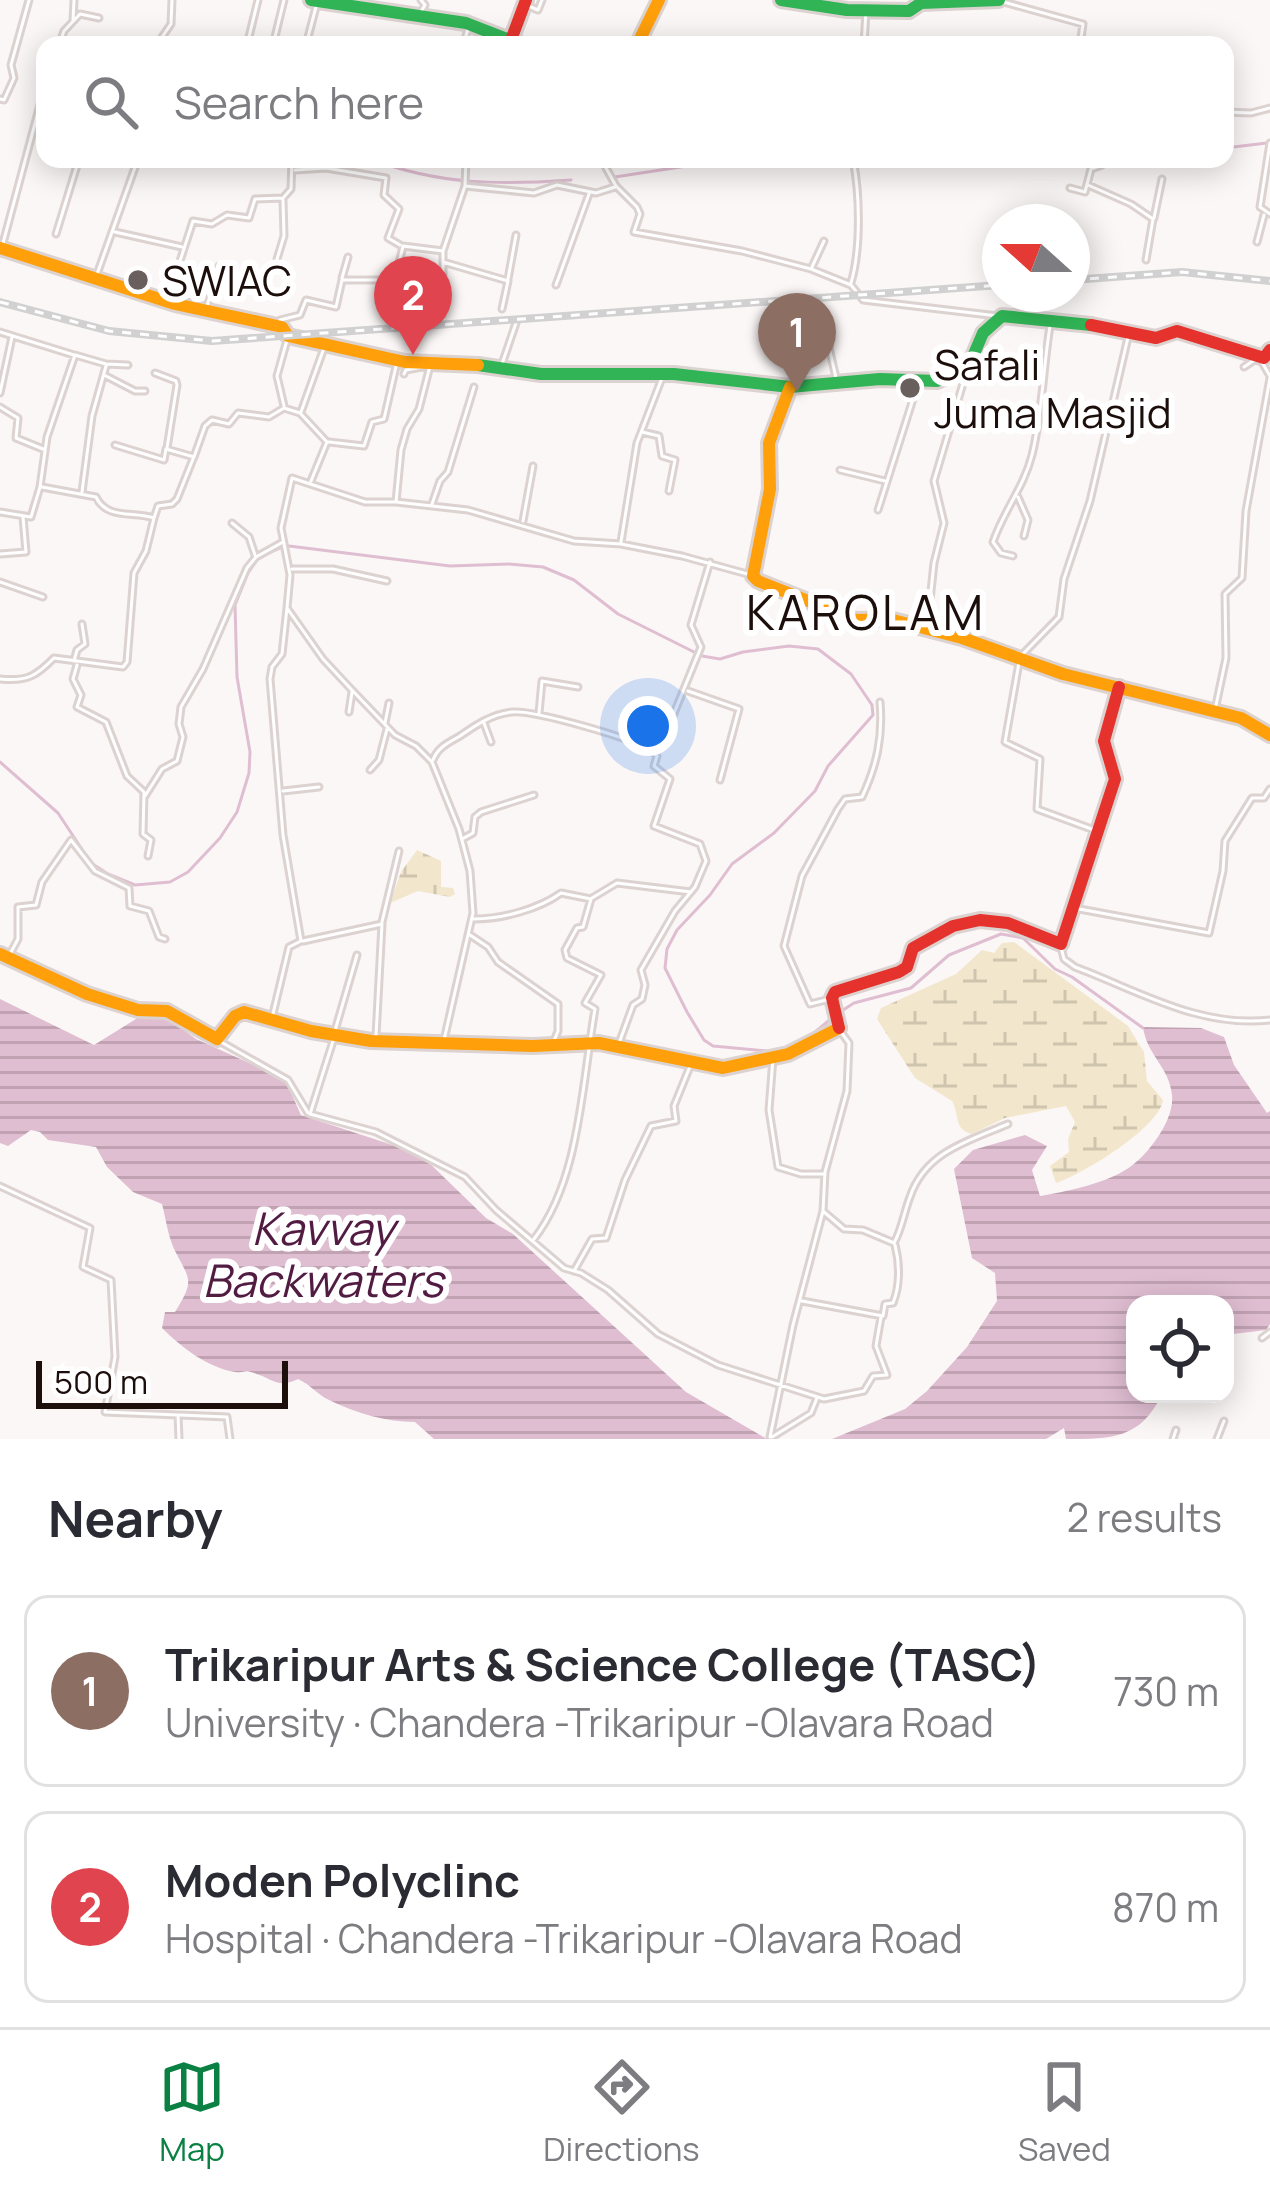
<!DOCTYPE html>
<meta charset="utf-8">
<style>
body{margin:0;font-family:Manrope,sans-serif;background:#f7f7f7;color:#2b2b33}
.controls{position:absolute;right:36px;bottom:36px;display:grid;overflow:hidden;border-radius:24px;box-shadow:0 6px 30px #0003}
.controls button{width:108px;height:108px;display:grid;place-items:center;padding:0;border:0;border-bottom:3px solid #e1e1e2;background:#fff;color:#2b2b33;font:60px sans-serif}
.compass{position:absolute;left:982px;top:204px;width:108px;height:108px;border-radius:50%;background:#fff;box-shadow:0 6px 30px #0003;rotate:291deg}
.scale{position:absolute;left:36px;bottom:30px;width:252px;box-sizing:border-box;padding-left:12px;border:6px solid #1b0e0b;border-top:0;font-size:33px;line-height:42px;white-space:nowrap;color:#1b0e0b;-webkit-text-stroke:9px #fff;paint-order:stroke}
.you{position:absolute;left:648px;top:726px;width:42px;height:42px;margin:-30px;border:9px solid #fff;border-radius:50%;background:#1a73e8;box-shadow:0 0 0 18px #1a73e833}
.badge{display:grid;place-items:center;width:78px;height:78px;border-radius:50%;background:#0b8043;color:#fff;font-size:39px;font-weight:700}
.pin{position:absolute;translate:-50% -99px;filter:drop-shadow(0 3px 6px #0008)}
.pin::after{content:'';position:absolute;top:63px;width:42px;height:36px;background:inherit;clip-path:polygon(0 0,100% 0,50% 100%)}
.list{margin:0;padding:0;list-style:none}
h2{display:flex;justify-content:space-between;align-items:center;height:156px;margin:0;padding:0 48px;font-size:51px}
h2 small{font-size:39px;font-weight:400;color:#7c7c81}
.list li{display:grid;grid-template-columns:78px 1fr auto;gap:36px;align-items:center;box-sizing:border-box;height:192px;margin:0 24px 24px;padding:0 24px;border:3px solid #e1e1e2;border-radius:24px}
.list b{display:block;font-size:45px;white-space:nowrap}
.list p{margin:0;font-size:39px;white-space:nowrap;color:#7c7c81}
.list em{font-size:39px;font-style:normal;color:#7c7c81}
.icon{flex:none;width:66px;height:66px;fill:none;stroke:currentColor;stroke-width:2;stroke-linecap:round;stroke-linejoin:round}
.map{position:relative;flex:none;width:1270px;height:1439px;overflow:hidden}
.search{position:absolute;background:#fff;box-shadow:0 6px 30px #0003;left:36px;right:36px;top:36px;height:132px;display:flex;align-items:center;gap:30px;box-sizing:border-box;padding:0 42px;border-radius:24px;color:#7c7c81;font-size:45px}
.sheet{height:588px;background:#fff}
nav{display:flex;justify-content:space-around;align-items:center;box-sizing:border-box;height:168px;border-top:3px solid #e1e1e2;background:#fff;font-size:33px;color:#7c7c81}
nav a{display:grid;justify-items:center;gap:6px}
nav .on{color:#0b8043}
.map>svg:first-child{display:block}
</style>
<div class="map">
<svg width="1270" height="1439" viewBox="0 0 1270 1439">
<defs>
<pattern id="wetland-marsh" width="20" height="14" patternUnits="userSpaceOnUse" patternTransform="scale(3)"><rect width="20" height="14" fill="#f2e6cc"/><path d="M1 5h8M5 5V1M11 12h8M15 12V8" fill="none" stroke="#cfc4ae"/></pattern>
<pattern id="water-rules" width="6" height="5" patternUnits="userSpaceOnUse" patternTransform="scale(3)"><rect width="6" height="5" fill="#e0bed2"/><path d="M0 2.5h6" fill="none" stroke="#c0a2b3"/></pattern>
</defs>
<rect width="100%" height="100%" fill="#fbf7f6"/>
<path fill="url(#wetland-marsh)" d="M417,850L441,861V887L453,888L455,894L450,897L418,891L390,903L401,872Z
M1014,942L1128,1026L1144,1052L1147,1081L1163,1100C1159,1128 1083,1174 1056,1183L1050,1166L1069,1152L1068,1139L1075,1122L1066,1106L1005,1118L972,1134C953,1129 960,1115 952,1101L915,1078L877,1019L881,1008L956,974L982,950L994,953L1002,943Z"/>
<path fill="url(#water-rules)" d="M0,999L94,1045L144,1014L173,1022L196,1039L278,1076L288,1086L301,1115L420,1154L486,1218L513,1234L686,1392L767,1439H802H434L415,1422C386,1422 356,1413 329,1400C318,1395 311,1385 298,1379C278,1389 273,1379 254,1373C243,1369 247,1373 235,1372C208,1368 181,1347 162,1328L165,1312H175C195,1280 190,1280 175,1251C168,1237 166,1219 162,1204L133,1192L107,1167L96,1147L48,1140L40,1132L31,1130L8,1146L0,1143Z
M1143,1027L1201,1028L1224,1037L1234,1065L1267,1113L1270,1111V1324L1266,1330L1225,1335V1304H1135V1394H1162C1141,1439 1111,1439 1066,1439L1064,1428L1046,1439H832L905,1409L927,1391L967,1347L997,1301L995,1273L972,1258L954,1169L973,1150L1025,1135L1047,1146L1032,1170L1040,1196C1065,1192 1101,1184 1122,1172C1145,1160 1175,1121 1172,1095C1169,1066 1147,1056 1143,1027Z"/>
<g fill="none" stroke-linecap="round" stroke-linejoin="round">
<path stroke="#e0bed2" stroke-width="3" d="M1225,148L1267,143
M372,159C437,185 502,185 571,180
M753,159L803,164L828,159
M213,161L234,159
M615,177L732,159
M289,546L450,566L509,564L543,567L574,580L618,614L702,656L720,659L743,652L789,646L818,649L851,674L872,705L873,715L828,766L815,791L774,833L732,864L710,895L677,930L667,949L665,968L687,1012L704,1040L713,1046L778,1052L809,1037L832,1018
M0,762L58,813L91,863L108,874L135,885L170,882L188,872L220,838L237,812L249,773L250,752L237,677L235,605L248,573L259,557L282,547
M840,1012L854,1003L911,988L949,955L1001,934L1023,938L1055,969L1072,977L1143,1028"/>
<defs>
<path id="street" d="M1000,1L1083,24L1080,45
M526,5L538,10L542,0
M419,15L425,5L421,0
M73,21L74,0
M59,45L64,31L80,14L99,18
M147,45L158,43L171,24L172,0
M247,45L258,0
M273,45L284,0
M306,45L317,3
M463,45L469,26
M864,45L866,11
M0,99L4,100L14,78L11,65L29,0
M1225,112L1251,113L1270,108
M1270,143L1260,207L1270,214
M178,159L206,162
M601,159L616,186L637,207L640,214L634,232L742,251L811,269L851,285L863,300L998,316
M295,170L326,168L386,178L384,195L399,209L388,238L400,245
M1088,185L1131,204L1153,219L1146,260
M465,186L466,159
M1070,188L1085,192L1091,169L1102,165L1106,159
M1154,218L1162,179
M115,232L182,247
M56,234L79,159
M1257,242L1264,215
M2,247L45,86
M277,259L284,236L283,200
M443,262L508,281L502,309
M812,267L824,241
M96,277L138,159
M342,278L348,257
M508,279L516,235
M851,283C861,249 860,195 853,159
M556,285L589,194
M433,291L434,280L443,275V253
M168,298L193,221L212,224L227,215L249,218L255,199L283,198L291,189L292,159
M206,309L219,266
M392,316L395,282
M276,326L280,320L300,315L306,300L336,307L342,280H395L403,246L443,251L465,186L534,193L557,185L596,193L615,187
M0,332L74,355
M828,343L837,382
M430,366L419,409L407,429L401,450L396,502L468,510L574,541L621,544L682,556L751,575
M501,367L516,323
M1244,367L1259,357L1270,376
M155,373L176,381L177,385L167,448
M404,374L406,370L427,366
M106,376L135,391H145
M0,393L12,337
M284,406L277,376L287,340
M0,407L18,418L16,438L43,449
M301,412L324,348
M642,432L659,436L662,456L675,460L669,491
M329,442L364,446L372,422L384,419L397,362
M115,445L164,460L166,449L194,457L205,426L212,420L229,424L238,413L269,417L284,408L300,413L327,442L311,481
M840,470L885,481
M42,487L96,497C107,520 133,511 154,518L158,506L172,504L177,499L193,459
M82,492L92,416L106,366
M1018,497L1028,520L1024,536
M396,502H365L292,478L281,528L290,575L287,608L323,659L350,688L395,735L416,746L432,762L459,829L470,871L473,913L444,1040
M432,504L440,481L448,472L474,387
M878,510L914,396L915,382
M0,512L31,517L40,487L47,437L75,355L106,364L128,365
M523,521L533,466
M232,523L249,537L255,555
M621,542L637,443L662,378
M0,554L26,552L23,517
M1013,556L1001,553L993,542C1004,510 1024,487 1032,455C1043,411 1043,365 1051,320
M292,569H333L387,581
M0,582L43,597
M927,629L934,563L944,523L934,481L967,370
M74,661L77,650L85,644L82,624
M77,665L73,679L81,695L77,707L106,722L127,776L144,792L143,834L151,840L148,856
M0,679C28,682 37,675 54,658L123,667L127,662L134,573L146,551L154,518
M688,691L739,709L720,780
M1215,710L1226,658L1225,594L1242,578L1246,511L1270,378
M349,712L352,692
M539,713L542,681L578,687
M385,723L389,703
M484,723L491,742
M433,760C438,747 448,743 460,736C476,725 492,714 512,712C535,710 631,738 650,750L657,736L668,728L701,647L691,625L710,562
M370,770L379,760L387,729
M283,791L319,787
M145,796L162,769L177,761L183,737L179,724L181,707L203,669L247,568L256,557L283,542
M1097,831L1037,809L1040,759L1005,742L1020,657L1059,617L1064,579L1090,501L1129,333
M464,838L473,833L475,817L481,812L534,795
M592,898L617,883L691,892
M1074,908L1209,933L1223,871L1225,841L1252,798H1264L1270,789
M474,919C502,919 539,909 561,893L591,899L583,927L577,928L565,950L567,958L601,975L585,1003L595,1009C582,1083 580,1180 534,1239
M382,922L399,851
M470,935L488,947L498,962L558,1004V1031L554,1041
M303,941L382,924L376,1036
M1061,947L1064,959L1075,967C1139,991 1199,1028 1270,1020
M10,954L18,939V907L36,905L42,882L71,840L95,871L129,888L130,906L149,911L159,937L165,939
M830,999L810,1004L784,946L802,876L838,809L845,799L862,797C877,765 883,737 880,702
M272,1018L289,947L301,941L283,835L270,679L272,667L282,654L287,608
M334,1034L357,955
M334,1038L310,1114L376,1132L465,1177L496,1210L564,1268L581,1273L608,1290L658,1334L718,1365L824,1399L864,1391L873,1376L887,1375L876,1346L881,1317
M221,1042L288,1080L308,1113
M618,1046L633,1005L642,999L645,985L641,970L675,911L695,887L706,861L700,844L654,826L670,779L654,766L657,756L651,750
M773,1058L769,1110L778,1167L801,1174H823
M0,1186L90,1228L83,1267L111,1280L115,1357L105,1412L178,1415L179,1439
M824,1212L844,1229L863,1230L894,1243C902,1229 904,1212 910,1197C925,1152 968,1141 1008,1124
M574,1271L592,1239L606,1238L625,1180L651,1126L676,1121L674,1106L691,1064
M802,1301L883,1316L885,1304L893,1303C900,1286 900,1264 895,1245
M1262,1338L1270,1332
M180,1415L227,1417L230,1439
M770,1437L793,1325L823,1211L825,1172L847,1091L849,1043L841,1032
M772,1437L811,1413L817,1398
M1173,1439L1176,1430
M1217,1439L1224,1421"/>
<path id="fast" d="M311,0L466,23L522,45
M781,0L847,10L909,11L921,3L999,0
M478,365L541,374H674L790,387L880,379L937,381L968,368L983,333L1002,316L1091,325"/>
<path id="slow" d="M637,45L659,0
M0,248L175,304L282,327L288,336L405,362L478,365
M790,387L769,443L770,489L753,576L758,581L856,620L889,619L962,638L1063,674L1241,718L1270,735
M0,954L87,994L138,1010L167,1011L217,1039L235,1016L244,1012L311,1031L371,1041L533,1046L599,1043L723,1068L788,1054L839,1028"/>
<path id="jam" d="M511,40L526,0
M1091,325L1156,338L1177,331L1264,358L1270,350
M839,1028L832,998L835,992L899,972L907,967L913,948L953,926L980,920L1008,923L1061,944L1115,779L1104,741L1119,687"/>
</defs>
<use href="#street" stroke="#dcd3d1" stroke-width="9"/>
<use href="#fast" stroke="#dcd3d1" stroke-width="18"/>
<use href="#slow" stroke="#dcd3d1" stroke-width="18"/>
<use href="#jam" stroke="#dcd3d1" stroke-width="18"/>
<use href="#street" stroke="#fefefe" stroke-width="3"/>
<use href="#fast" stroke="#30b455" stroke-width="12"/>
<use href="#slow" stroke="#ff9f0a" stroke-width="12"/>
<use href="#jam" stroke="#e5322d" stroke-width="12"/>
<defs>
<path id="rail" d="M1072,280L1182,272L1270,281
M0,302L109,331L212,341L1000,285"/>
</defs>
<use href="#rail" stroke="#d2d1d1" stroke-width="8"/>
<use href="#rail" stroke="#fff" stroke-width="3" stroke-dasharray="9" stroke-linecap="butt"/>
</g>
<g fill="#69605d" stroke="#fff" stroke-width="4.5">
<circle cx="138" cy="280" r="12"/>
<circle cx="910" cy="388" r="12"/>
</g>
<g text-anchor="middle" dominant-baseline="central" stroke-width="12" stroke-linejoin="round" paint-order="stroke">
<g font-size="42" fill="#1b0e0b" stroke="#fff" text-anchor="start">
<text x="162" y="280">SWIAC</text>
<text x="934" y="364">Safali<tspan x="934" dy="48">Juma Masjid</tspan></text>
</g>
<g font-size="45" font-style="italic" fill="#511b42" stroke="#fff">
<text x="323" y="1228">Kavvay<tspan x="323" dy="52">Backwaters</tspan></text>
</g>
<g font-size="48" letter-spacing="3" fill="#1b0e0b" stroke="#fff">
<text x="866" y="611">KAROLAM</text>
</g>
</g>
</svg>
<div class="controls">
<button><svg class="icon" aria-label="locate" viewBox="0 0 24 24"><circle cx="12" cy="12" r="6"/><path d="M12 2v4M12 18v4M2 12h4M18 12h4"/></svg></button>
</div>
<svg class="compass" viewBox="-18 -18 36 36"><path d="M0-13l5 13h-10z" fill="#e53935"/><path d="M0 13l5-13h-10z" fill="#7c7c81"/></svg>
<div class="scale">500 m</div>
<div class="you"></div>
<div class="pin badge" style="left:797px;top:392px;background:#8d6e63">1</div>
<div class="pin badge" style="left:413px;top:355px;background:#e0444e">2</div>
<div class="search"><svg class="icon" aria-label="search" viewBox="0 0 24 24"><circle cx="10" cy="10" r="6"/><path d="M15 15l6 6"/></svg>Search here</div>
</div>
<section class="sheet">
<h2>Nearby<small>2 results</small></h2>
<ul class="list">
<li><span class="badge" style="background:#8d6e63">1</span><div><b>Trikaripur Arts &amp; Science College (TASC)</b><p>University · Chandera -Trikaripur -Olavara Road</p></div><em>730 m</em></li>
<li><span class="badge" style="background:#e0444e">2</span><div><b>Moden Polyclinc</b><p>Hospital · Chandera -Trikaripur -Olavara Road</p></div><em>870 m</em></li>
</ul>
</section>
<nav>
<a class="on"><svg class="icon" aria-label="map" viewBox="0 0 24 24"><path d="M3 6l6-2 6 2 6-2v14l-6 2-6-2-6 2zM9 4v14M15 6v14"/></svg>Map</a>
<a><svg class="icon" aria-label="directions" viewBox="0 0 24 24"><path d="M12 3l9 9-9 9-9-9zM9 14v-3h6M13 9l2 2-2 2"/></svg>Directions</a>
<a><svg class="icon" aria-label="saved" viewBox="0 0 24 24"><path d="M7 4h10v16l-5-4-5 4z"/></svg>Saved</a>
</nav>
